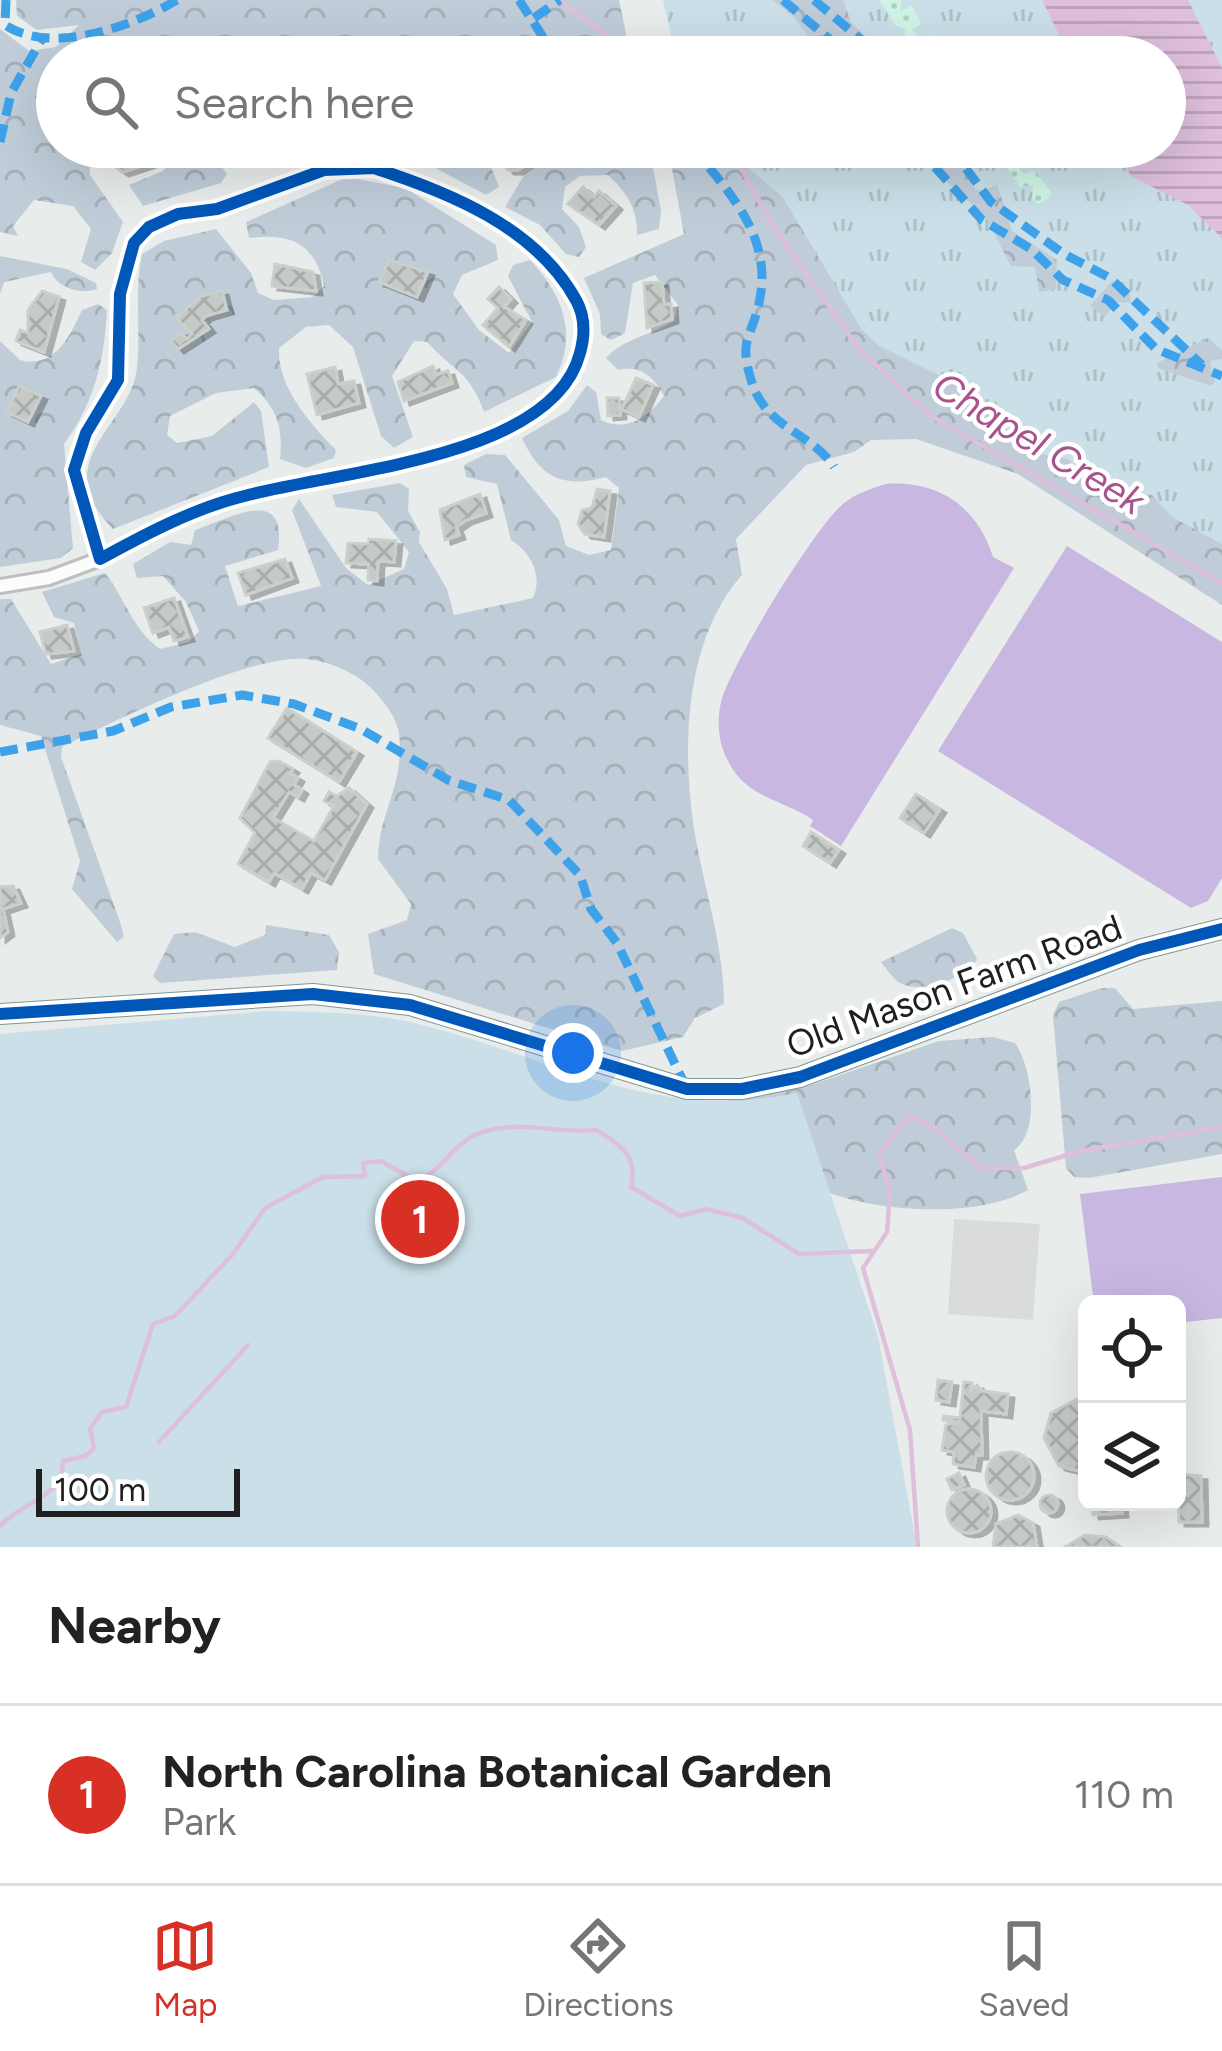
<!DOCTYPE html>
<style>
body{margin:0;font-family:Figtree,sans-serif;background:#f6f6f6;color:#222}
.controls{position:absolute;right:36px;bottom:36px;display:grid;overflow:hidden;border-radius:18px;box-shadow:0 12px 48px #0002}
.controls button{width:108px;height:108px;display:grid;place-items:center;padding:0;border:0;border-bottom:3px solid #e0e0e0;background:#fff;color:#222;font:60px sans-serif}
.scale{position:absolute;left:36px;bottom:30px;width:204px;box-sizing:border-box;padding-left:12px;border:6px solid #1f1f1f;border-top:0;font-size:33px;line-height:42px;white-space:nowrap;color:#1f1f1f;-webkit-text-stroke:9px #fff;paint-order:stroke}
.you{position:absolute;left:573px;top:1053px;width:42px;height:42px;margin:-30px;border:9px solid #fff;border-radius:50%;background:#1a73e8;box-shadow:0 0 0 18px #1a73e833}
.badge{display:grid;place-items:center;width:78px;height:78px;border-radius:50%;background:#d93025;color:#fff;font-size:39px;font-weight:700}
.pin{position:absolute;translate:-50% -50%;border:6px solid #fff;box-shadow:0 3px 12px #0006}
.list{margin:0;padding:0;list-style:none}
h2{display:flex;justify-content:space-between;align-items:center;height:156px;margin:0;padding:0 48px;font-size:51px}
h2 small{font-size:39px;font-weight:400;color:#767676}
.list li{display:grid;grid-template-columns:78px 1fr auto;gap:36px;align-items:center;box-sizing:border-box;height:180px;padding:0 48px;border-top:3px solid #e0e0e0}
.list b{display:block;font-size:45px;white-space:nowrap}
.list p{margin:0;font-size:39px;white-space:nowrap;color:#767676}
.list em{font-size:39px;font-style:normal;color:#767676}
.icon{flex:none;width:66px;height:66px;fill:none;stroke:currentColor;stroke-width:2;stroke-linecap:round;stroke-linejoin:round}
.map{position:relative;flex:none;width:1222px;height:1547px;overflow:hidden}
.search{position:absolute;background:#fff;box-shadow:0 12px 48px #0002;left:36px;right:36px;top:36px;height:132px;display:flex;align-items:center;gap:30px;box-sizing:border-box;padding:0 42px;border-radius:66px;color:#767676;font-size:45px}
.sheet{height:336px;background:#fff}
nav{display:flex;justify-content:space-around;align-items:center;box-sizing:border-box;height:168px;border-top:3px solid #e0e0e0;background:#fff;font-size:33px;color:#767676}
nav a{display:grid;justify-items:center;gap:6px}
nav .on{color:#d93025}
.map>svg:first-child{display:block}
</style>
<div class="map">
<svg width="1222" height="1547" viewBox="0 0 1222 1547">
<defs>
<pattern id="grass-tufts" width="24" height="20" patternUnits="userSpaceOnUse" patternTransform="scale(3)"><rect width="24" height="20" fill="#cadfe8"/><path d="M3 7l-1-3M5 7V3M7 7l1-3M15 17l-1-3M17 17v-4M19 17l1-3" fill="none" stroke="#adbfc7"/></pattern>
<pattern id="forest-crowns" width="20" height="18" patternUnits="userSpaceOnUse" patternTransform="scale(3)"><rect width="20" height="18" fill="#c0cdd9"/><path d="M2 6a3 3 0 1 1 6 0M12 15a3 3 0 1 1 6 0" fill="none" stroke="#a5b0ba"/></pattern>
<pattern id="sand-dots" width="8" height="8" patternUnits="userSpaceOnUse" patternTransform="scale(3)"><rect width="8" height="8" fill="#cff4e6"/><path d="M2 2h.1M6 6h.1" fill="none" stroke="#b1d1c5" stroke-width="1.8" stroke-linecap="round"/></pattern>
<pattern id="water-rules" width="6" height="5" patternUnits="userSpaceOnUse" patternTransform="scale(3)"><rect width="6" height="5" fill="#debfdc"/><path d="M0 2.5h6" fill="none" stroke="#bea4bc"/></pattern>
<pattern id="building-cross-hatch" width="8" height="8" patternUnits="userSpaceOnUse" patternTransform="scale(3)"><rect width="8" height="8" fill="#c5cac7"/><path d="M0 0l8 8M0 8l8-8" fill="none" stroke="#a9adaa"/></pattern>
<filter id="shadow"><feDropShadow dx="6" dy="4" stdDeviation="0" flood-color="#0004"/></filter>
</defs>
<rect width="100%" height="100%" fill="#e8edeb"/>
<path fill="url(#grass-tufts)" d="M663,0H1222V589L1031,461L869,418L695,147H1165V57H676Z"/>
<path fill="url(#forest-crowns)" d="M16,0H619L631,57H57V147H89L90,175L123,222L112,253L95,270L81,262L91,229L73,206L34,200L13,226L18,236L0,232V29L29,51L56,47L79,25L37,30L17,16Z
M772,0H843L852,24L890,57H824L791,14Z
M170,147L209,150L227,174L221,183L143,206L129,185L163,171L172,159Z
M262,147H404L406,151C379,160 348,144 319,151C303,154 287,163 272,168Z
M429,147H483L499,187L486,195L426,163Z
M543,147H649L661,210L659,229L637,235C637,208 628,194 608,175L580,176L565,187L562,209L579,227L586,247L579,257L566,254L540,225L505,207L523,177L542,164Z
M668,147H753L749,169L782,196L862,330L879,346L955,383L1021,443L1036,453L1068,459L1100,490L1152,495L1172,517L1222,544V605L1018,474L916,439L871,440L854,452L806,465L736,539L742,575C686,638 682,741 693,822C702,883 724,944 724,1004L695,1018L683,1037L622,1051L374,974L368,934L407,920L411,904L378,859C379,811 405,784 399,734C397,717 382,699 370,687C356,673 326,660 304,659C249,655 114,721 62,747L61,757L121,925L124,937L117,942L72,889L80,861L41,736L0,725V599H11L51,664L81,654L74,623L54,617L42,592L105,573C125,598 132,629 160,649L189,642L199,631L186,602L163,576L137,578L133,564L170,542L191,545L195,530C231,518 288,484 278,550L225,566L238,606L321,586L292,510L299,499L346,568L368,585L404,569L409,552L377,512L336,507L332,495L400,483L409,489L408,511L420,532L419,542L447,589L454,615L533,598C543,576 531,552 511,540L497,484L466,477L464,465L486,454L505,455L559,520L566,546L589,555L611,550L619,488L606,477C565,488 541,480 522,438L568,411L587,385L596,392L601,420C626,433 650,416 664,396C653,376 641,365 618,370L606,358C622,339 652,335 674,321L678,305L655,275L633,283L625,333L611,340L601,334L600,314L584,278L684,234Z
M929,147L957,155L975,189L984,191L997,184L1012,231L1057,260L1056,289L1039,292L1035,267L1011,266L985,216L947,182Z
M347,177L405,188L496,245L498,260L462,275L453,294L479,330L509,353L532,322L508,276L513,265L530,260C562,294 578,332 556,377L484,412C469,370 453,371 427,342L414,341L392,376L413,437L394,448L381,436L353,347L329,325L306,327L279,348C277,387 310,423 336,450L334,458L306,468L280,459C283,428 278,409 254,388L216,393L170,416L167,435L177,443L212,436L254,402L261,411L269,467L113,529C45,460 131,426 137,368C141,329 134,292 142,254L164,241L216,229L251,273L258,293L274,300L313,297L324,286C315,242 289,233 249,238L246,222Z
M0,256L67,269L96,283L97,289C82,295 57,288 51,272L4,282L0,294Z
M1112,281L1129,289L1131,303L1116,302L1105,317L1090,306Z
M98,304L107,310C104,361 95,402 64,444L73,548L61,558L0,567V341L20,360C55,369 70,336 82,310Z
M1208,338L1222,350V359L1210,361L1215,382L1211,386L1158,368L1157,363Z
M266,925L329,935L339,952L337,970L160,983L153,976L174,934L195,932L235,947L265,935Z
M952,928L963,933L977,959C968,978 920,995 900,983C893,979 886,968 881,962Z
M1101,988H1115L1133,1009L1222,1001V1154L1089,1178L1074,1177L1066,1168L1053,1015L1059,1002Z
M993,1037L1015,1043C1032,1066 1041,1133 1014,1150L1028,1190C977,1219 872,1213 818,1188C778,1169 740,1131 704,1105L808,1086L939,1041Z"/>
<path fill="url(#sand-dots)" d="M879,0H901L900,12L912,5L921,23L912,30L921,40L931,34L934,50L916,57L904,43L905,29L895,25Z
M1009,149L1027,155V165L1018,167L1024,174L1035,171L1051,192L1048,199L1038,204L1032,198L1033,185L1020,187L1008,169Z"/>
<path fill="#cadfe8" d="M267,1011C319,1012 372,1012 423,1025C555,1059 656,1123 797,1093L878,1336L917,1547H0V1034Z"/>
<path fill="#c8b7e1" d="M885,484C938,480 977,506 993,557L1014,568L841,846L810,826L813,820C780,798 745,799 726,757C718,739 717,720 721,702C730,666 815,527 843,504C855,494 870,489 885,484Z
M1067,546L1222,642V878L1208,901L1191,908L938,751Z
M1222,1177V1318L1177,1323V1304H1094L1080,1194Z"/>
<path fill="#d9dcdb" d="M954,1219L1040,1224L1033,1320L948,1314Z"/>
<path fill="url(#water-rules)" d="M1042,0H1188L1222,68V238L1188,205L1131,176L1115,147H1165V57H1070Z"/>
<g fill="none" stroke-linecap="round" stroke-linejoin="round">
<path stroke="#debfdc" stroke-width="4.5" d="M558,0L605,34L617,57
M729,147L775,229L859,349L929,415L1222,583
M159,1442L248,1345
M0,1526C22,1502 64,1497 63,1461L86,1456L94,1448L90,1429L102,1412L126,1407L153,1324L175,1316L233,1254L265,1208L323,1177L365,1176L363,1163L381,1161L416,1181C441,1173 451,1146 475,1135C517,1117 554,1135 597,1130C621,1146 638,1155 631,1187L680,1216L706,1209L743,1218L799,1254L872,1251
M918,1547L910,1430L863,1268L887,1232L890,1194L879,1153L910,1116L933,1127L980,1168H1024L1081,1151L1222,1127"/>
</g>
<path fill="url(#building-cross-hatch)" stroke="#cad0cc" stroke-width="3" filter="url(#shadow)" d="M110,147H163L165,158L123,172L114,166Z
M499,147H528L536,158L518,170H508L503,163L506,154Z
M583,187L594,197L599,191L616,206L599,225L568,204Z
M389,260L428,272L417,297L379,282Z
M275,264L313,272L316,291L272,286Z
M662,282L664,305L671,304L672,319L647,328L644,283Z
M499,287L511,299L504,307L526,320L509,347L483,325L498,308L488,299Z
M42,291L59,297L44,352L16,341L20,330L28,333V310Z
M222,291L227,310L206,316L202,320L209,329L178,349L171,341L180,332L187,339L192,334L176,318L199,297Z
M433,366L436,375L448,371L452,383L404,401L398,382Z
M335,367L338,384L354,381L359,403L317,415L307,374Z
M636,378L653,385L639,417L622,409Z
M19,386L41,396L28,422L7,412Z
M607,398H619L620,415L608,416Z
M597,489L610,491L604,537L585,534L578,524L582,510L592,508Z
M480,494L486,513L466,520L456,527L459,535L445,540L440,510Z
M369,539L396,541L394,562L378,561L377,581L368,580L369,564L346,563L348,543L368,544Z
M285,559L292,578L246,595L238,573Z
M174,598L188,637L174,641L169,627L153,633L144,608Z
M67,625L74,651L46,654L40,632Z
M287,708L357,752L339,782L268,738Z
M279,761L293,769L290,773L298,778L294,785L302,790L298,797L289,792L273,818L314,841L334,806L324,801L329,792L337,796L349,788L367,804L325,880L311,873L302,889L274,873L269,882L238,864L255,833L240,818L270,762Z
M916,794L940,809L924,833L900,818Z
M811,832L839,850L830,863L803,846Z
M13,886L21,903L3,909L8,932L0,938V887Z
M938,1380L952,1382L949,1402L936,1400Z
M964,1382L972,1383L971,1390L977,1385L982,1391L1008,1394L1006,1414L981,1411L982,1455H976L974,1467L953,1464L954,1452L942,1450L946,1425L959,1422L943,1420L944,1416L960,1418Z
M1077,1399H1087V1473L1059,1466L1044,1438L1051,1413Z
M986 1476a24 24 0 1 1 48 0a24 24 0 1 1-48 0Z
M959,1473L964,1485L952,1490L947,1479Z
M1177,1474L1201,1476L1202,1522H1179Z
M947 1511a22 22 0 1 1 44 0a22 22 0 1 1-44 0Z
M1040 1504a9 9 0 1 1 18 0a9 9 0 1 1-18 0Z
M1092,1502H1121L1122,1513L1093,1515Z
M1018,1515L1033,1523L1037,1547H993L996,1524Z
M1085,1535L1106,1537L1120,1547H1065Z"/>
<g fill="none" stroke-linecap="round" stroke-linejoin="round">
<defs>
<path id="street" d="M374,168C448,192 536,227 576,300C585,316 585,335 580,353C552,462 324,471 233,499C187,512 142,536 100,559L74,470L86,433L118,380L120,294L134,243L149,227L178,214L217,209L324,170Z
M0,586L49,578L100,559"/>
<path id="secondary" d="M0,1014L313,994L410,1005L687,1089H742L800,1077L1139,950L1222,929"/>
</defs>
<use href="#street" stroke="#bec0c0" stroke-width="18"/>
<use href="#secondary" stroke="#829694" stroke-width="22"/>
<use href="#street" stroke="#fcfcfc" stroke-width="12"/>
<use href="#secondary" stroke="#ebf3f2" stroke-width="16"/>
<path stroke="#3da2ea" stroke-width="9" stroke-dasharray="18 9" stroke-linecap="butt" d="M6,0L5,25C52,56 133,26 177,0
M519,0L556,57
M783,0L851,57
M814,0L882,57
M534,18L560,0
M0,142L11,93L43,37
M692,147C730,193 774,238 759,303C751,340 738,339 752,383C767,429 811,432 834,467
M917,147L982,220L1031,249L1063,280L1108,300L1156,349L1222,376
M950,147L991,202L1064,254L1110,278L1202,365
M0,752L113,731L171,707L242,695L294,704L361,729L448,780L509,800L580,875L591,909L617,943L687,1089"/>
<defs>
<path id="cycleway" d="M374,168C448,192 536,227 576,300C585,316 585,335 580,353C552,462 324,471 233,499C187,512 142,536 100,559L74,470L86,433L118,380L120,294L134,243L149,227L178,214L217,209L324,170Z
M0,1014L313,994L410,1005L687,1089H742L800,1077L1139,950L1222,929"/>
</defs>
<use href="#cycleway" stroke="#fff" stroke-width="20"/>
<use href="#cycleway" stroke="#0057b8" stroke-width="12"/>
</g>
<g text-anchor="middle" dominant-baseline="central" stroke-width="9" stroke-linejoin="round" paint-order="stroke">
<g font-size="36" fill="#1f1f1f" stroke="#fff">
<text transform="translate(954 986) rotate(-20)">Old Mason Farm Road</text>
</g>
<g font-size="39" font-style="italic" fill="#a8538c" stroke="#fff">
<text transform="translate(1039 443) rotate(31)">Chapel Creek</text>
</g>
</g>
</svg>
<div class="controls">
<button><svg class="icon" aria-label="locate" viewBox="0 0 24 24"><circle cx="12" cy="12" r="6"/><path d="M12 2v4M12 18v4M2 12h4M18 12h4"/></svg></button>
<button><svg class="icon" aria-label="layers" viewBox="0 0 24 24"><path d="M12 4l9 5-9 5-9-5zM3 14l9 5 9-5"/></svg></button>
</div>
<div class="scale">100 m</div>
<div class="you"></div>
<div class="pin badge" style="left:420px;top:1219px">1</div>
<div class="search"><svg class="icon" aria-label="search" viewBox="0 0 24 24"><circle cx="10" cy="10" r="6"/><path d="M15 15l6 6"/></svg>Search here</div>
</div>
<section class="sheet">
<h2>Nearby<small></small></h2>
<ul class="list">
<li><span class="badge">1</span><div><b>North Carolina Botanical Garden</b><p>Park</p></div><em>110 m</em></li>
</ul>
</section>
<nav>
<a class="on"><svg class="icon" aria-label="map" viewBox="0 0 24 24"><path d="M3 6l6-2 6 2 6-2v14l-6 2-6-2-6 2zM9 4v14M15 6v14"/></svg>Map</a>
<a><svg class="icon" aria-label="directions" viewBox="0 0 24 24"><path d="M12 3l9 9-9 9-9-9zM9 14v-3h6M13 9l2 2-2 2"/></svg>Directions</a>
<a><svg class="icon" aria-label="saved" viewBox="0 0 24 24"><path d="M7 4h10v16l-5-4-5 4z"/></svg>Saved</a>
</nav>
